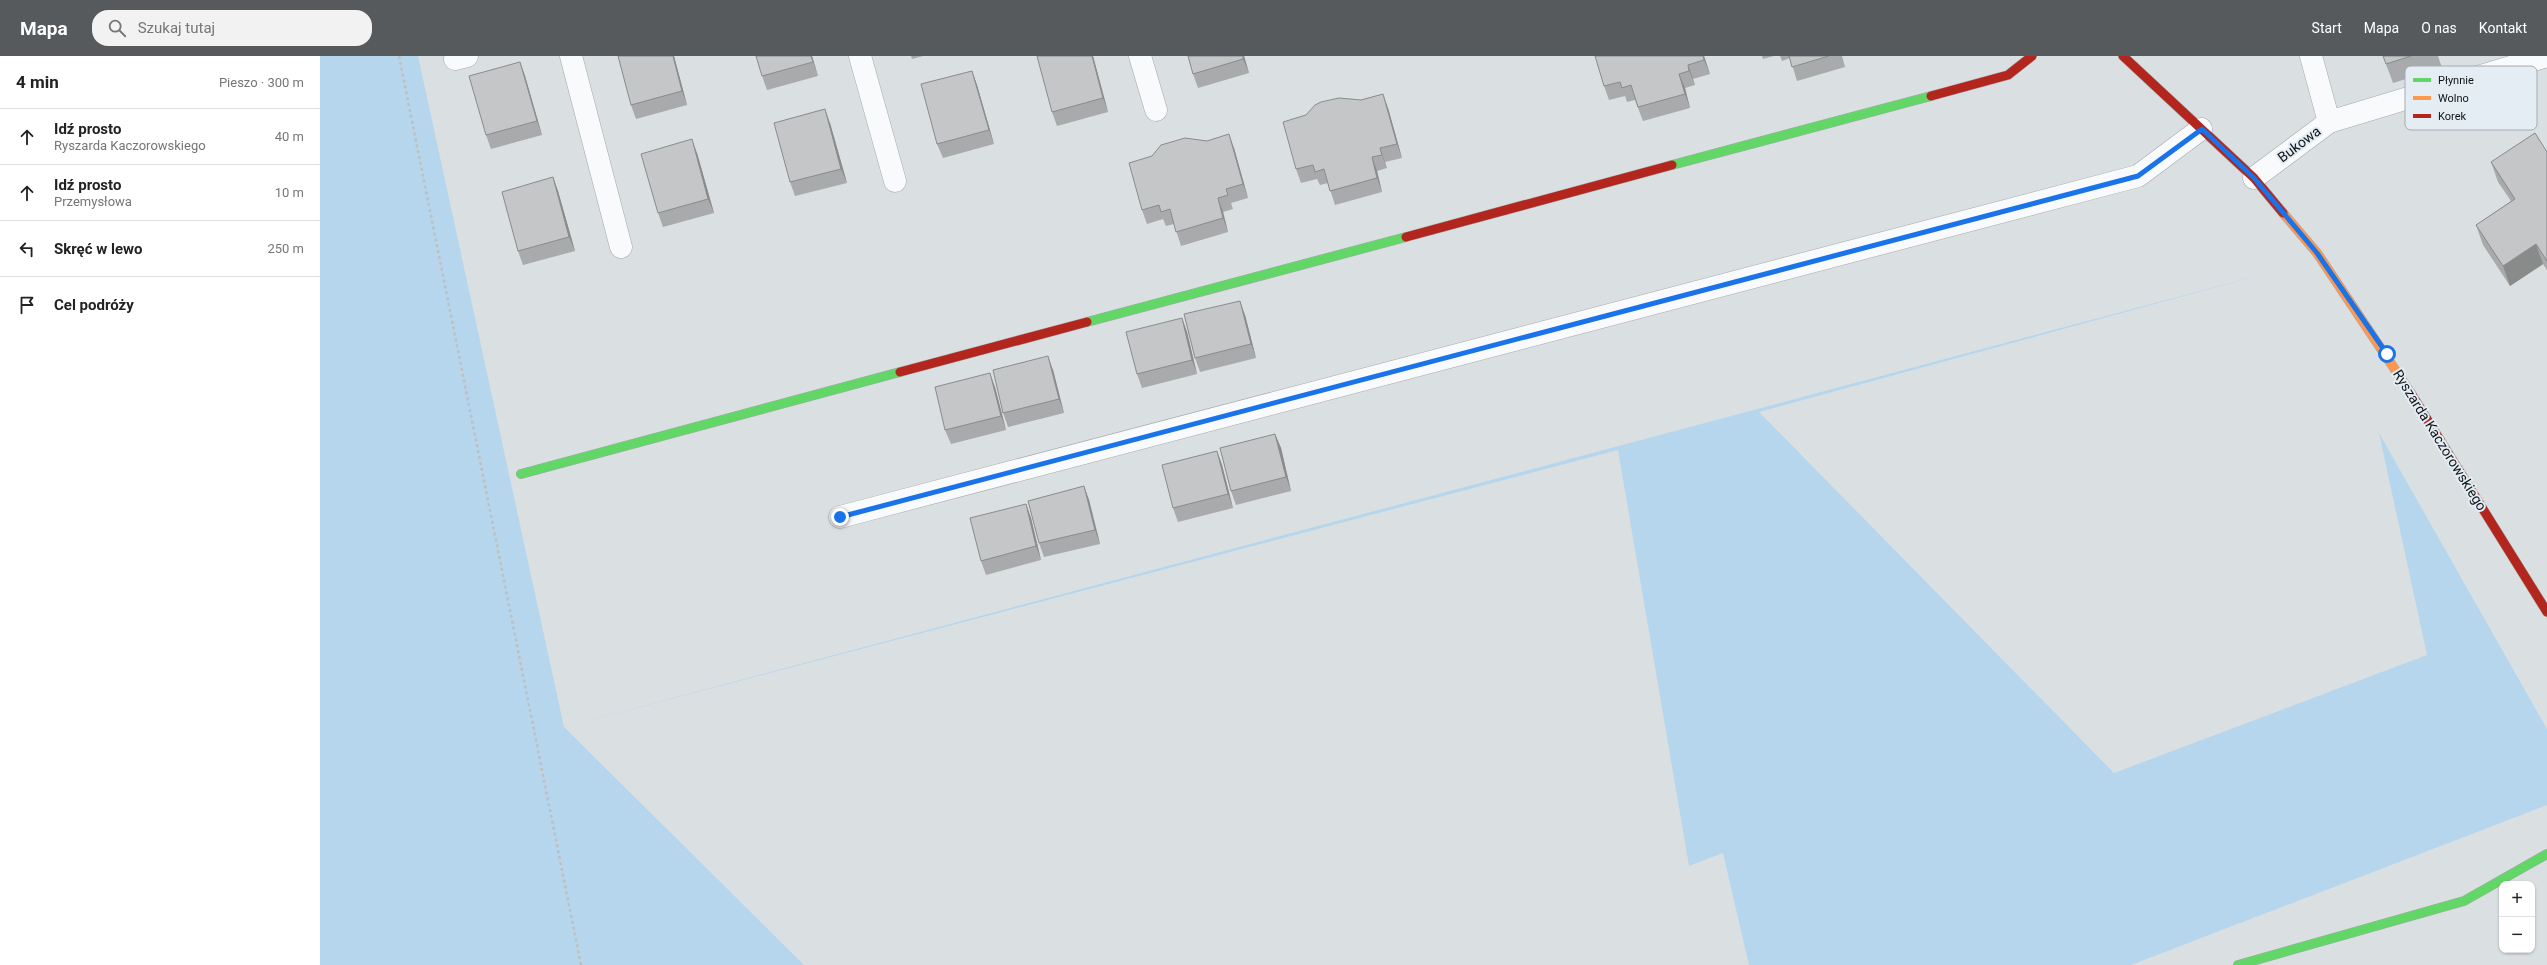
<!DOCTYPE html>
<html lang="pl">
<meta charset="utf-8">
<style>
body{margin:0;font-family:Roboto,sans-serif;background:#f2f2f2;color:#222}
.controls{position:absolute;right:12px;bottom:12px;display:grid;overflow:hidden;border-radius:8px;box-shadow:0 1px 3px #0004}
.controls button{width:36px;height:36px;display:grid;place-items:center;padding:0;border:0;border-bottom:1px solid #e0e0e0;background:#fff;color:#222;font:20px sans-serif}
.stop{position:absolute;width:12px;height:12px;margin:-9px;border:3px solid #1a73e8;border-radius:50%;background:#fff}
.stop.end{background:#1a73e8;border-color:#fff;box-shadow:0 1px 4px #0008}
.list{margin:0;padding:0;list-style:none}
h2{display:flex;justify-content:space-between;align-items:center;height:52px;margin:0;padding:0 16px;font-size:17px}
h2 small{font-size:13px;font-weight:400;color:#767676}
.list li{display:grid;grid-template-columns:26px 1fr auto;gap:12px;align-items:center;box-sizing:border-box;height:56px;padding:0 16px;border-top:1px solid #e0e0e0}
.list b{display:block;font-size:15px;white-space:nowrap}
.list p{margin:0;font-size:13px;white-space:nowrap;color:#767676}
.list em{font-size:13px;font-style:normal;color:#767676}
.icon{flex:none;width:22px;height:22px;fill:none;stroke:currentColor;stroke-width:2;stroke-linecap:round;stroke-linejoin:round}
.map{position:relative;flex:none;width:2227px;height:909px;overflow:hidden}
header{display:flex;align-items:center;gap:24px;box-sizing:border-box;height:56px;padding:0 20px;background:#575a5d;color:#fff}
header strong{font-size:19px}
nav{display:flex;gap:22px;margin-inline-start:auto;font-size:14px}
.search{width:280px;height:36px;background:#f2f2f2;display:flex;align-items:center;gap:10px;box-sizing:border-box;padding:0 14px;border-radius:16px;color:#767676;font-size:15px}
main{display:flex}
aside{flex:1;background:#fff}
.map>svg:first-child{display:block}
</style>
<header>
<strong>Mapa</strong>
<div class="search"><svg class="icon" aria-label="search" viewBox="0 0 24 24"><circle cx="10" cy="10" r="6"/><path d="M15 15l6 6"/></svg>Szukaj tutaj</div>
<nav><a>Start</a><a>Mapa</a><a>O nas</a><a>Kontakt</a></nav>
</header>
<main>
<aside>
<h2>4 min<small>Pieszo · 300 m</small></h2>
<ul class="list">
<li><svg class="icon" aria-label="ahead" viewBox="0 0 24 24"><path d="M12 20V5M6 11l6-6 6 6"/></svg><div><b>Idź prosto</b><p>Ryszarda Kaczorowskiego</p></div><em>40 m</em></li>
<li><svg class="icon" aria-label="ahead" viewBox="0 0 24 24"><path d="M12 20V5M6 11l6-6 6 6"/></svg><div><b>Idź prosto</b><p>Przemysłowa</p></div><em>10 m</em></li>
<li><svg class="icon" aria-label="left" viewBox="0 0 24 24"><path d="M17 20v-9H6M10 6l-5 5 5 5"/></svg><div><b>Skręć w lewo</b></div><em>250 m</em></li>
<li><svg class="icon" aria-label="arrive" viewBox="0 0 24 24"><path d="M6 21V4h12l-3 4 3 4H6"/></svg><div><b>Cel podróży</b></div></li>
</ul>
</aside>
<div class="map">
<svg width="2227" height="909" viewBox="0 0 2227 909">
<rect width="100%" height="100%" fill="#dadfe2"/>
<path fill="#b5d6ed" d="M0,0H98L244,671L1959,214L1439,356L1794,717L2107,599L2059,377L2227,673V749L1811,909H1429L1403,797L1369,810L1298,394L244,671L484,909H0Z"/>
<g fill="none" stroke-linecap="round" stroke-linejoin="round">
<defs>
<path id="lane" d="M251,0L301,191
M540,0L575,125
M820,0L836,54
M2009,66L2227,0"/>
<path id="street" d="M135,3L147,0
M1934,122L2009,66L1991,0
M520,461L1818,120L1881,73"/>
<path id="fast" d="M1352,109L1611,40
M767,266L1086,181
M201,418L580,316
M1918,909L2144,845L2227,798"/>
<path id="slow" d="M1963,157L1997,197L2090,336"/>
<path id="jam" d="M1803,0L1934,122L1963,157
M1611,40L1688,19L1712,0
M1086,181L1352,109
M580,316L767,266
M2090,336L2227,556"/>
</defs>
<use href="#lane" stroke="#a5a9ab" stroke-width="23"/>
<use href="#street" stroke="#a5a9ab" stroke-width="23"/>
<use href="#fast" stroke="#a5a9ab" stroke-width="10"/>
<use href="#slow" stroke="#a5a9ab" stroke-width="10"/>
<use href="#jam" stroke="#a5a9ab" stroke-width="10"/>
<path stroke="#bdbfc0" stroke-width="2.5" stroke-dasharray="3 3" stroke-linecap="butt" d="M79,0L261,909"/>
<use href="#lane" stroke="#f9fafb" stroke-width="22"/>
<use href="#street" stroke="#f9fafb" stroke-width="22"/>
<use href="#fast" stroke="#63d668" stroke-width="9"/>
<use href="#slow" stroke="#ff974d" stroke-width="9"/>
<use href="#jam" stroke="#b3261e" stroke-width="9"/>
</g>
<path fill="#a9aaab" d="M298,0H354L367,49L316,63L311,49Z
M492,0L498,20L447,34L442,20Z
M591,0H603L592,3Z
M773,0L788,56L737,70L732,56Z
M868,0H924L929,17L878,32L873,18Z
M1384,0L1390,18L1373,23L1375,29L1365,32L1370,52L1323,65L1315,44L1307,46L1305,40L1289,44L1284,30Z
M1442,0H1454L1443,3Z
M1460,0H1522L1525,11L1477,25L1470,2L1462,5Z
M2063,0H2118L2122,12L2073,27Z
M200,6L205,20L222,79L171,93L166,79Z
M652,15L657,29L674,88L623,102L617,88Z
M1068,52L1082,102L1065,106L1067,112L1057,115L1062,136L1015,149L1008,127L1000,129L997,123L981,127L976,113Z
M510,67L527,127L475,140L470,126Z
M914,92L928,142L911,147L913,153L903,156L908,176L861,190L854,168L846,170L843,163L827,168L822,154Z
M2227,96V214L2223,208L2190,230L2163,189L2156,169L2191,145L2178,126L2171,106Z
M377,97L394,157L343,171L338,157Z
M233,121L238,135L255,195L203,209L198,195Z
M925,259L936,302L880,316L875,302Z
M862,262L867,276L877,318L822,332L817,318Z
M733,314L744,357L688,371L683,357Z
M675,331L686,374L631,388L625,374Z
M955,378L961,392L971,435L916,449L911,435Z
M897,395L902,409L913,452L858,466L853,452Z
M764,430L769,444L780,488L724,501L719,487Z
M706,448L711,462L721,504L666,519L661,505Z"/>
<path fill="#898b8b" d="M353,0H354L367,49L362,35Z
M491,0H492L498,20L493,6Z
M772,0H773L788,56L783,42Z
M923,0H924L929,17L923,3Z
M1383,0H1384L1390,18L1384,4Z
M200,6L205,20L222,79L217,65Z
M1368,9L1373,23L1375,29L1369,15Z
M652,15L657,29L674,88L669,74Z
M1359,18L1365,32L1370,52L1365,38Z
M1063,38L1068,52L1082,102L1077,88Z
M505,53L510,67L527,127L521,113Z
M909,78L914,92L928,142L923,128Z
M372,83L377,97L394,157L388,143Z
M1060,92L1065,106L1067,112L1062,99Z
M1052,101L1057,115L1062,136L1057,122Z
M233,121L238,135L255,195L249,181Z
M898,142L903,156L908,176L903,162Z
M2216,188L2223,208L2190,230L2183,210Z
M920,245L925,259L936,302L931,288Z
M862,262L867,276L877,318L872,304Z
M728,300L733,314L744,357L739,343Z
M670,317L675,331L686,374L681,360Z
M955,378L961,392L971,435L966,421Z
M897,395L902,409L913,452L908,438Z
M764,430L769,444L780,488L775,474Z
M706,448L711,462L721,504L716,490Z"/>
<path fill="#c4c6c7" stroke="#898b8b" d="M298,0H353L362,35L311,49Z
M436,0H491L493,6L442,20Z
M717,0H772L783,42L732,56Z
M868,0H923V3L873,18Z
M1275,0H1383L1384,4L1368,9L1369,15L1359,18L1365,38L1318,51L1311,29L1302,32L1300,26L1284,30Z
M1469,0H1509L1472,11Z
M2063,0H2091L2066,8Z
M200,6L217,65L166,79L149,20Z
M652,15L669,74L617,88L601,28Z
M1063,38L1077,88L1060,92L1062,99L1052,101L1057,122L1010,135L1004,113L995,116L993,109L976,113L963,66L986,59L995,49L1001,46L1019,42L1041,44Z
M505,53L521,113L470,126L454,67Z
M2215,77L2227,96V205L2216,188L2183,210L2156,169L2195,143L2171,106Z
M909,78L923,128L906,133L908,139L898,142L903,162L856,176L850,153L841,156L839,149L822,154L809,107L832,100L841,89L848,87L865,82L887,85Z
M372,83L388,143L338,157L321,98Z
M233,121L249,181L198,195L182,136Z
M920,245L931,288L875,302L864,258Z
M862,262L872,304L817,318L806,276Z
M728,300L739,343L683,357L673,314Z
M670,317L681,360L625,374L615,331Z
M955,378L966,421L911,435L900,392Z
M897,395L908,438L853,452L842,409Z
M764,430L775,474L719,487L708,445Z
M706,448L716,490L661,505L650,462Z"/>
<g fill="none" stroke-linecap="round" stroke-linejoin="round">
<path stroke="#1a73e8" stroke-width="5" d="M520,461L1818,120L1882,73L1934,122L1997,197L2067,298"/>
</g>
<g text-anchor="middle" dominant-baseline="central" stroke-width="4" stroke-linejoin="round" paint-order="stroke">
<g font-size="14" fill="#101315" stroke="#e4edf3">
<text transform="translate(1979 88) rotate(-37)">Bukowa</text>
<text transform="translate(2120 384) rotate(58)">Ryszarda Kaczorowskiego</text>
</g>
</g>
<rect x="2085" y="10" width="132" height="64" rx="6" fill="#e4edf3" stroke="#a4acb0" stroke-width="1"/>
<rect x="2093" y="22" width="18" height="4" fill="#63d668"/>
<rect x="2093" y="40" width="18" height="4" fill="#ff974d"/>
<rect x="2093" y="58" width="18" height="4" fill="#b3261e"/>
<g font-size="11" fill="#101315">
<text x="2118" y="28">Płynnie</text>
<text x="2118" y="46">Wolno</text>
<text x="2118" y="64">Korek</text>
</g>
</svg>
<div class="controls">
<button>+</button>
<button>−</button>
</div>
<div class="stop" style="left:2067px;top:298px"></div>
<div class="stop end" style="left:520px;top:461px"></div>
</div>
</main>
